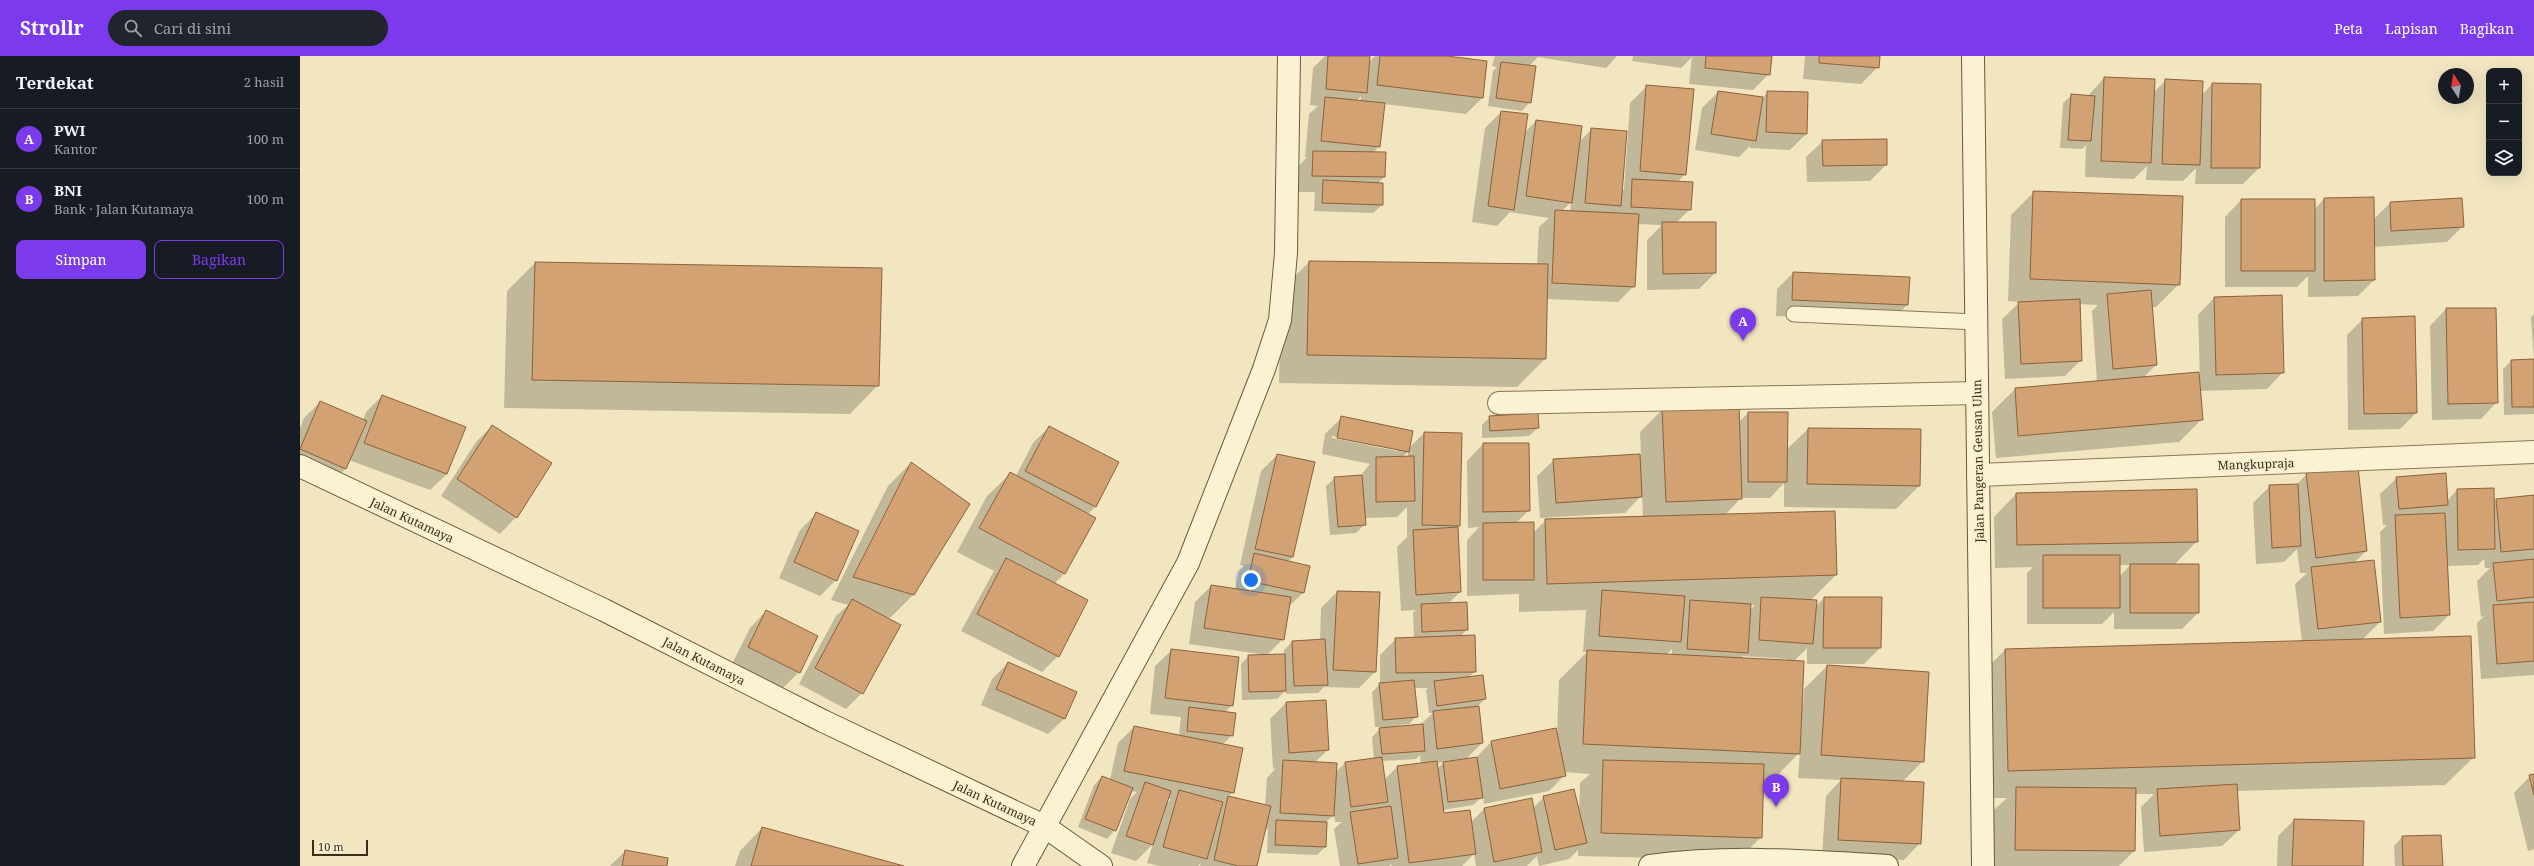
<!DOCTYPE html>
<html lang="id">
<meta charset="utf-8">
<style>
body{margin:0;font-family:"Noto Serif",serif;background:#20242c;color:#f1f3f6}
.controls{position:absolute;right:12px;top:12px;display:grid;overflow:hidden;border-radius:8px;box-shadow:0 4px 16px #0002}
.controls button{width:36px;height:36px;display:grid;place-items:center;padding:0;border:0;border-bottom:1px solid #363941;background:#171b24;color:#f1f3f6;font:20px sans-serif}
.compass{position:absolute;left:2138px;top:12px;width:36px;height:36px;border-radius:50%;background:#171b24;box-shadow:0 4px 16px #0002;rotate:348deg}
.scale{position:absolute;left:12px;bottom:10px;width:56px;box-sizing:border-box;padding-left:4px;border:2px solid #3a2d1c;border-top:0;font-size:11px;line-height:14px;white-space:nowrap;color:#3a2d1c;-webkit-text-stroke:3px #f8efd0;paint-order:stroke}
.you{position:absolute;left:951px;top:524px;width:14px;height:14px;margin:-10px;border:3px solid #fff;border-radius:50%;background:#1a73e8;box-shadow:0 0 0 6px #1a73e833}
.badge{display:grid;place-items:center;width:26px;height:26px;border-radius:50%;background:#7c3aed;color:#fff;font-size:13px;font-weight:700}
.pin{position:absolute;translate:-50% -33px;filter:drop-shadow(0 1px 2px #0008)}
.pin::after{content:'';position:absolute;top:21px;width:14px;height:12px;background:inherit;clip-path:polygon(0 0,100% 0,50% 100%)}
.list{margin:0;padding:0;list-style:none}
h2{display:flex;justify-content:space-between;align-items:center;height:52px;margin:0;padding:0 16px;font-size:17px}
h2 small{font-size:13px;font-weight:400;color:#9ea1a6}
.list li{display:grid;grid-template-columns:26px 1fr auto;gap:12px;align-items:center;box-sizing:border-box;height:60px;padding:0 16px;border-top:1px solid #363941}
.list b{display:block;font-size:15px;white-space:nowrap}
.list p{margin:0;font-size:13px;white-space:nowrap;color:#9ea1a6}
.list em{font-size:13px;font-style:normal;color:#9ea1a6}
.actions{display:flex;gap:8px;padding:12px 16px}
.actions a{flex:1;padding:9px 0;border:1px solid #7c3aed;border-radius:8px;text-align:center;font-size:14px;color:#7c3aed}
.actions .main{background:#7c3aed;color:#fff}
.icon{flex:none;width:22px;height:22px;fill:none;stroke:currentColor;stroke-width:2;stroke-linecap:round;stroke-linejoin:round}
.map{position:relative;flex:none;width:2234px;height:810px;overflow:hidden}
header{display:flex;align-items:center;gap:24px;box-sizing:border-box;height:56px;padding:0 20px;background:#7c3aed;color:#fff}
header strong{font-size:19px}
nav{display:flex;gap:22px;margin-inline-start:auto;font-size:14px}
.search{width:280px;height:36px;background:#20242c;display:flex;align-items:center;gap:10px;box-sizing:border-box;padding:0 14px;border-radius:22px;color:#9ea1a6;font-size:15px}
main{display:flex}
aside{flex:1;background:#171b24}
.map>svg:first-child{display:block}
</style>
<header>
<strong>Strollr</strong>
<div class="search"><svg class="icon" aria-label="search" viewBox="0 0 24 24"><circle cx="10" cy="10" r="6"/><path d="M15 15l6 6"/></svg>Cari di sini</div>
<nav><a>Peta</a><a>Lapisan</a><a>Bagikan</a></nav>
</header>
<main>
<aside>
<h2>Terdekat<small>2 hasil</small></h2>
<ul class="list">
<li><span class="badge">A</span><div><b>PWI</b><p>Kantor</p></div><em>100 m</em></li>
<li><span class="badge">B</span><div><b>BNI</b><p>Bank · Jalan Kutamaya</p></div><em>100 m</em></li>
</ul>
<div class="actions"><a class="main">Simpan</a><a>Bagikan</a></div>
</aside>
<div class="map">
<svg width="2234" height="810" viewBox="0 0 2234 810">
<rect width="100%" height="100%" fill="#f1e6c0"/>
<path fill="#0003" fill-rule="evenodd" d="M1025,0H1069L1068,7L1075,0H1139L1182,42L1166,58L1084,48L1079,90L1073,97L1084,121L1078,127L1082,149L1073,157L1014,155L1015,136H996L997,112L1007,101H1005L1009,58L1018,50L1010,49L1013,12ZM1061,40V46L1057,45Z
M1195,0H1317L1306,12L1238,1L1229,10L1230,46L1222,55L1188,50L1193,15L1197,11L1192,10Z
M1333,0H1471L1469,18L1453,34L1389,28L1392,1L1381,12L1332,5Z
M1505,0H1579L1578,11L1561,28L1503,23Z
M1804,22L1853,37L1866,24L1902,39L1912,28L1959,112L1943,128H1895L1896,112L1883,125L1846,124L1847,110L1834,123L1785,121L1786,89L1782,93L1760,92L1763,47L1772,39L1788,40Z
M1347,30L1385,118L1378,126L1390,153L1376,167L1415,217L1399,233L1347,234V184L1362,169L1337,168L1334,230L1318,246L1246,243L1245,303L1217,331L979,327L981,234L1009,206L1237,209L1239,171L1249,162L1210,156L1197,170L1172,166L1185,72L1201,56L1224,77L1236,65L1279,86L1292,73L1328,76L1330,47ZM1326,77H1328L1324,133L1321,135ZM1271,146L1270,156L1262,155Z
M1418,36L1462,42L1468,36L1506,78L1490,94L1450,92V90L1439,101L1395,94L1402,52Z
M1523,85L1586,109L1570,125L1507,126L1506,101Z
M1734,136L1879,228L1856,251H1852L1856,309L1843,322L1900,323L1898,259L1914,242L1983,316L1967,333L1899,335L1902,363L1879,386L1696,402L1692,356L1715,333L1797,326L1792,255L1798,249L1779,248L1781,304L1765,320L1705,323L1702,263L1720,246L1708,245L1711,159Z
M2024,143L2073,164L2090,147L2163,170L2147,186L2074,191V224L2058,240L2008,241V220L1997,231H1925V161L1941,144H2014V154Z
M235,207L578,329L550,358L204,352L207,235Z
M1493,217L1607,249L1591,265L1476,260L1477,233Z
M2146,253L2197,346L2181,363L2132,364L2130,270Z
M2234,258V358L2204,359L2203,313L2211,305L2234,304L2231,261Z
M2063,263L2116,357L2100,373L2048,374L2047,279Z
M82,340L165,371L147,418L130,434L49,404L46,412L29,429L0,416V372L4,362L20,346L63,365L66,356Z
M1363,353L1439,366L1448,357L1486,394L1508,373L1619,430L1596,453L1484,451V427L1470,442H1441L1425,459L1536,519L1510,545L1515,551L1524,542H1581L1580,592L1564,608H1507V592L1494,605L1501,650H1503L1504,633L1527,610L1623,705L1602,726L1620,787L1604,804L1522,800L1526,740L1541,724L1498,722L1500,696L1471,726L1462,725L1461,781L1438,804L1278,800V794L1269,803L1239,810L1237,800L1227,810H1176L1174,798L1162,810H1092L1091,808L1089,810H1040L1034,773L1042,766H1035L1034,759L1026,766L1025,791L1017,799L967,797L968,773H965L956,810H900L901,807L898,810H859L847,807L853,788L836,805L811,797L830,743L837,736L831,735L815,774L807,783L778,771L794,729L802,721L810,724L818,687L834,671L879,680L881,661L850,658L855,610L872,594L932,649L925,656L932,679L922,689L933,736L928,741L965,750L967,722L976,712L973,713L970,663L986,647L1028,694L1014,707L1036,716L1046,706L1074,703L1072,681L1082,671H1075L1072,636L1080,628V599L1096,583L1114,582L1113,557L1116,554L1101,555L1097,491L1107,481V451L1097,461L1064,462L1065,468L1056,477L1030,479L1026,430L1035,422L1060,420L1070,408L1022,398L1025,378L1042,361L1108,393L1124,377L1159,470L1157,472L1160,536L1149,547L1167,573L1160,581L1175,615L1168,622L1182,620L1185,643L1178,650L1182,687L1165,704L1175,703L1191,686L1257,679L1259,624L1287,596H1283L1286,554L1219,556V538L1167,540V484L1179,471L1168,472L1167,405L1183,388L1229,454L1216,467L1233,477L1246,464L1343,461L1342,439L1325,457L1240,462L1237,420L1254,404L1341,399L1340,376ZM1032,380L1097,393V395L1032,382ZM1108,396V401H1102ZM1450,549H1455L1450,554ZM1372,593V599H1366ZM1443,600L1486,603V605L1441,603ZM1114,632H1128L1126,634L1129,657H1133L1120,669L1099,671V669L1109,668L1117,660ZM1120,699L1121,708L1097,711L1084,724L1082,705L1116,703ZM1144,706L1137,713L1136,707ZM1264,716L1290,718L1280,727L1279,756L1244,741L1233,752L1231,744L1184,753L1170,767L1143,758V754L1173,749L1183,740L1184,748L1249,735L1265,719ZM868,743H871L866,748Z
M1190,361L1238,372L1229,380L1182,382V369Z
M192,370L216,461L200,478L141,440L176,386Z
M749,371L796,450L787,459L794,463L764,518L754,528L758,600L742,616L661,575L694,515L657,496L687,440L710,418L716,420L733,387Z
M977,399L993,501L987,506L1009,510L1003,537L988,551L983,583L967,599H984V594L992,586L1020,585L1021,552L1037,536L1075,616L1059,632L1024,631L1018,637L986,638V634L977,643L942,644L941,608L949,600L960,598L889,588L895,546L911,530L935,533L939,515L944,510L940,509L961,415Z
M611,407L613,539L590,562L583,560L562,637L546,653L499,628L536,560L548,549L531,544L588,430Z
M2007,418L2066,495L2054,507L2080,566L2062,584L2174,701L2145,729L1936,735L1939,774L1922,790L1844,796L1841,751L1854,738H1835L1834,795L1819,810H1693L1694,754L1707,742H1680L1677,622L1705,594L2002,586L1995,528L2007,517H2000L1997,493L1984,506L1956,508L1953,447L1970,430L1996,429Z
M2097,422L2147,445L2157,434L2193,433V447L2196,444L2234,440V619L2181,623L2177,567L2184,560L2181,561L2177,525L2190,512H2185L2184,503L2178,509L2147,510L2149,559L2133,575L2084,578L2080,476L2087,469H2083L2080,438Z
M1716,438L1897,485L1874,509L1898,557L1882,573H1814V556L1802,568H1727V517L1733,511L1695,512L1694,461ZM1819,509H1830L1819,521Z
M517,457L536,524L520,540L479,522L500,474Z
M466,555L499,616L483,632L432,608L450,572Z
M708,607L765,662L748,678L681,649L692,623Z
M2234,719V793L2228,795L2214,737L2230,720Z
M1994,764L2062,810H1977L1978,780Z
M462,772L601,810H435L440,795Z
M2102,781L2142,810H2095L2094,790Z
M325,795L366,810H310Z"/>
<path fill="#d2a273" stroke="#8c613b" d="M1028,0H1070L1067,37L1026,33Z
M1080,0H1147L1187,5L1183,42L1077,29Z
M1406,0H1472L1470,19L1405,12Z
M1519,0H1580L1579,12L1519,7Z
M1201,6L1236,10L1231,47L1196,42Z
M1804,21L1855,23L1851,107L1801,105Z
M1865,23L1903,25L1900,109L1862,108Z
M1912,27L1961,28L1960,112H1911Z
M1346,29L1394,33L1386,119L1340,115Z
M1418,35L1463,41L1456,85L1411,78Z
M1467,35L1508,36L1507,78L1466,76Z
M1771,38L1795,40L1791,85L1768,84Z
M1025,41L1085,47L1080,91L1021,85Z
M1201,55L1228,58L1214,154L1188,150Z
M1236,64L1282,70L1272,147L1226,140Z
M1291,72L1327,75L1321,150L1285,147Z
M1587,83V109L1523,110L1522,84Z
M1013,95L1086,96L1085,121L1012,120Z
M1332,123L1393,126L1391,154L1331,151Z
M1023,124L1083,127V149L1022,147Z
M1733,135L1883,140L1880,229L1730,223Z
M2074,141L2075,224L2024,225V142Z
M2162,142L2164,171L2091,175L2090,146Z
M1941,143H2015V215H1941Z
M1255,154L1339,158L1335,231L1252,227Z
M1362,166H1416V217L1363,218Z
M1009,205L1248,208L1246,303L1007,299Z
M235,206L582,212L579,330L232,324Z
M1493,216L1610,221L1608,249L1492,244Z
M1851,234L1857,309L1813,313L1807,238Z
M1982,239L1984,317L1916,319L1914,241Z
M1780,243L1782,305L1721,308L1718,246Z
M2146,252H2196L2198,347L2148,348Z
M2115,260L2117,357L2064,358L2062,262Z
M2234,303V351H2212L2211,304Z
M1899,316L1903,364L1718,380L1715,332Z
M82,339L166,371L147,418L64,387Z
M20,345L67,365L46,413L0,393Z
M1439,349L1442,443L1366,446L1362,352Z
M1448,356H1488L1487,426H1448Z
M1238,357L1239,372L1190,375L1189,360Z
M1041,360L1113,375L1109,396L1037,382Z
M192,369L252,407L217,462L157,423Z
M749,370L819,406L796,451L725,415Z
M1508,372L1621,373L1620,430L1507,428Z
M1124,376L1162,377L1160,470L1122,469Z
M1183,387H1229L1230,455L1183,456Z
M977,398L1015,406L993,501L955,493Z
M1340,398L1342,441L1256,447L1253,403Z
M1114,400L1115,445L1076,446V401Z
M611,406L670,448L614,539L553,521Z
M2058,411L2067,495L2016,502L2006,417Z
M710,416L796,462L765,518L679,472Z
M2146,417L2148,449L2099,453L2096,421Z
M1062,419L1066,469L1038,471L1034,421Z
M1998,428L2001,490L1972,492L1969,429Z
M2194,432L2195,493L2158,494L2157,433Z
M1897,433L1898,486L1717,489L1716,437Z
M2234,439V493L2201,496L2196,443Z
M1535,455L1537,519L1247,528L1245,463Z
M516,456L559,475L537,525L494,506Z
M2145,457L2150,559L2100,562L2095,459Z
M1234,466V524H1183V467Z
M1158,471L1161,536L1116,539L1113,474Z
M954,497L1010,510L1004,537L948,525Z
M1743,499H1820V552H1743Z
M706,502L788,544L759,601L677,558Z
M2234,503V541L2197,545L2193,507Z
M2074,504L2081,566L2018,573L2011,511Z
M1830,508H1899V557H1830Z
M911,529L991,541L984,584L904,572Z
M1302,534L1385,540L1381,586L1299,580Z
M1037,535L1080,536L1076,616L1033,614Z
M1461,541L1517,544L1513,588L1459,584Z
M1524,541H1582L1581,592H1523Z
M552,543L601,569L563,638L515,612Z
M1390,544L1451,548L1448,597L1387,593Z
M1167,546L1168,574L1122,576L1121,548Z
M2234,546V605L2197,608L2193,549Z
M466,554L518,580L500,617L448,591Z
M1175,579L1176,616L1096,617L1095,582Z
M2171,580L2175,702L1708,715L1705,593Z
M1025,583L1028,629L994,630L992,585Z
M871,593L939,601L933,650L865,642Z
M1287,594L1504,605L1500,698L1283,688Z
M985,598L986,635L949,636L948,599Z
M708,606L777,636L765,663L696,633Z
M1527,609L1629,616L1624,706L1521,699Z
M1183,619L1186,643L1137,650L1134,625Z
M1114,624L1118,661L1083,664L1079,627Z
M1026,644L1029,694L989,697L986,646Z
M1179,650L1183,687L1137,693L1133,655Z
M889,651L936,657L933,680L887,675Z
M1123,668L1125,695L1082,698L1079,672Z
M834,670L943,692L934,737L824,715Z
M1256,672L1266,720L1200,733L1191,685Z
M1082,701L1088,746L1051,751L1045,706Z
M1177,701L1183,742L1148,746L1143,706Z
M983,704L1037,707L1034,760L980,757Z
M1303,704L1464,708L1462,782L1301,777Z
M1137,705L1144,757L1170,754L1176,798L1109,807L1097,710Z
M2234,718V739L2229,719Z
M802,720L833,732L816,775L785,763Z
M1541,722L1624,726L1621,788L1538,784Z
M845,726L871,735L853,789L826,780Z
M1937,728L1940,774L1860,780L1857,733Z
M1716,731L1836,732L1835,795L1715,794Z
M1274,733L1287,787L1255,794L1243,740Z
M879,734L923,746L907,803L863,791Z
M928,740L971,750L957,810H938L914,804Z
M1232,742L1242,796L1194,806L1184,752Z
M1091,750L1098,802L1058,808L1050,756Z
M1994,763L2064,765L2063,810H1992Z
M976,764L1027,766L1026,791L975,789Z
M462,771L604,810H451Z
M2141,779L2143,810H2103L2102,780Z
M325,794L368,802L367,810H322Z"/>
<g fill="none" stroke-linecap="round" stroke-linejoin="round">
<defs>
<path id="lane" d="M1494,258L1677,266"/>
<path id="street" d="M1199,347L1677,337
M1678,419L2234,396"/>
<path id="secondary" d="M1673,0L1683,810
M0,410L304,554L523,665L744,770L801,810
M723,810L888,507L964,313L980,264L986,197L989,0
M1350,810C1429,799 1507,805 1587,810"/>
</defs>
<use href="#lane" stroke="#8b7757" stroke-width="17"/>
<use href="#street" stroke="#8b7757" stroke-width="24"/>
<use href="#secondary" stroke="#6d573a" stroke-width="24"/>
<use href="#lane" stroke="#fbf2d4" stroke-width="15"/>
<use href="#street" stroke="#fbf2d4" stroke-width="22"/>
<use href="#secondary" stroke="#fbf2d4" stroke-width="22"/>
</g>
<g text-anchor="middle" dominant-baseline="central" stroke-width="3.5" stroke-linejoin="round" paint-order="stroke">
<g font-size="12" fill="#3a2d1c" stroke="#f8efd0">
<text transform="translate(1678 405) rotate(-91)">Jalan Pangeran Geusan Ulun</text>
<text transform="translate(1956 408) rotate(-2)">Mangkupraja</text>
<text transform="translate(112 464) rotate(25)">Jalan Kutamaya</text>
<text transform="translate(404 605) rotate(27)">Jalan Kutamaya</text>
<text transform="translate(695 747) rotate(25)">Jalan Kutamaya</text>
</g>
</g>
</svg>
<div class="controls">
<button>+</button>
<button>−</button>
<button><svg class="icon" aria-label="layers" viewBox="0 0 24 24"><path d="M12 4l9 5-9 5-9-5zM3 14l9 5 9-5"/></svg></button>
</div>
<svg class="compass" viewBox="-18 -18 36 36"><path d="M0-13l5 13h-10z" fill="#e53935"/><path d="M0 13l5-13h-10z" fill="#9ea1a6"/></svg>
<div class="scale">10 m</div>
<div class="you"></div>
<div class="pin badge" style="left:1443px;top:285px">A</div>
<div class="pin badge" style="left:1476px;top:751px">B</div>
</div>
</main>
